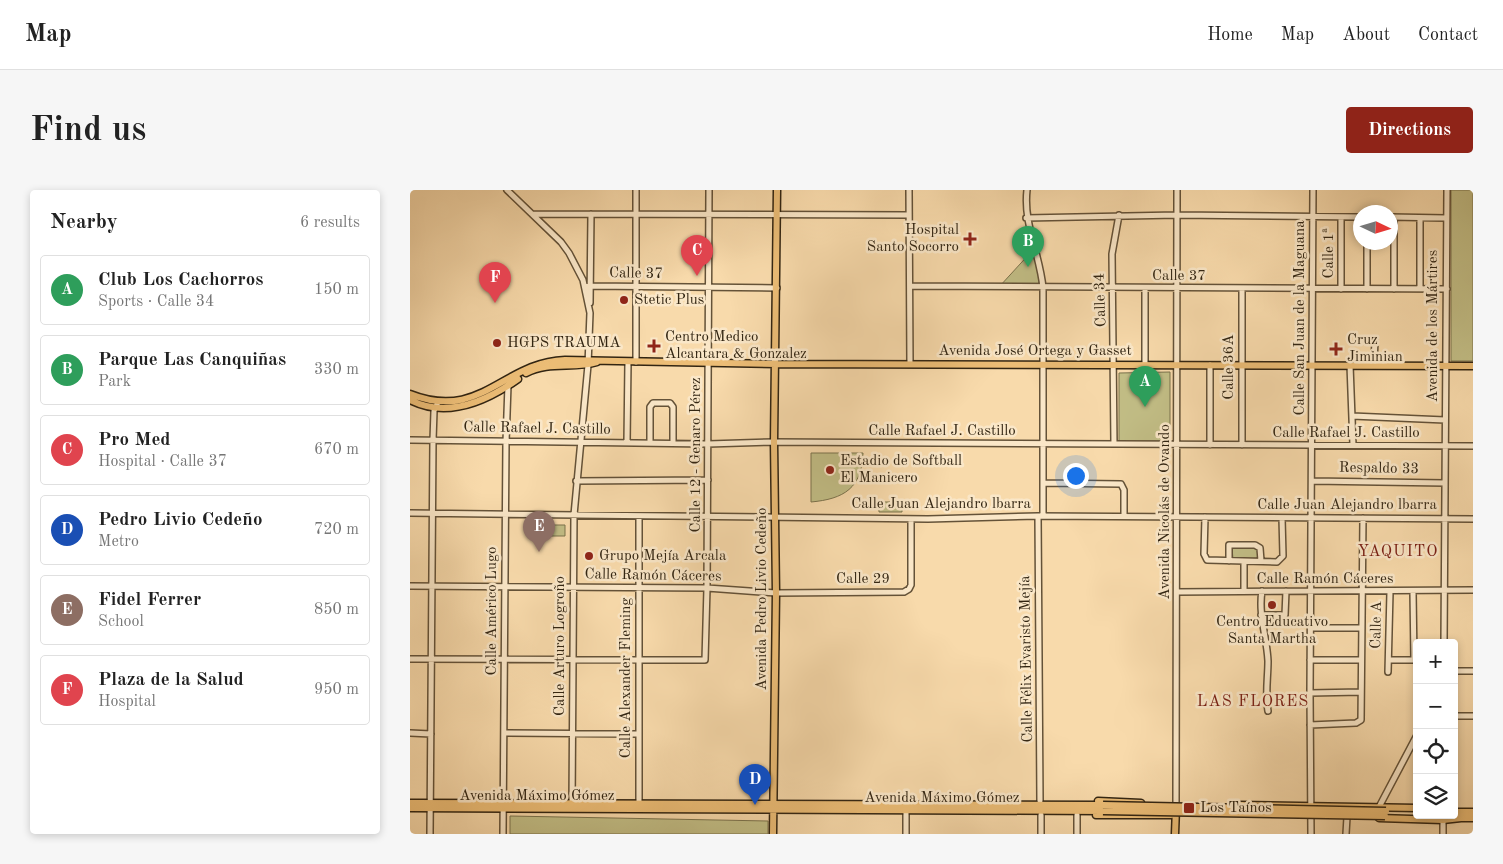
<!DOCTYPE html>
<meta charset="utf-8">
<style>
body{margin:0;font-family:"Old Standard TT",serif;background:#f6f6f6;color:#222}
.controls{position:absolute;right:15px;bottom:15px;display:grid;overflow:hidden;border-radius:5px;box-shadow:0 2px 8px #0003}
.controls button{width:45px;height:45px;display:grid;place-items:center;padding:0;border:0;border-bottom:1px solid #e0e0e0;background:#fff;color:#222;font:25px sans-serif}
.compass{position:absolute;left:943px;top:15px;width:45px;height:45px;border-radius:50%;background:#fff;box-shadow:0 2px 8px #0003;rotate:94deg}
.you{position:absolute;left:665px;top:285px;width:18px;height:18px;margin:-12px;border:4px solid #fff;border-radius:50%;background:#1a73e8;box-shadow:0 0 0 8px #1a73e833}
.badge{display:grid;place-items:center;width:32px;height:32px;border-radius:50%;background:#8f2418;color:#fff;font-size:16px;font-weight:700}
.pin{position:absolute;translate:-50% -41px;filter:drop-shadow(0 1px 2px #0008)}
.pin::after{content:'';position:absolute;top:26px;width:18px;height:15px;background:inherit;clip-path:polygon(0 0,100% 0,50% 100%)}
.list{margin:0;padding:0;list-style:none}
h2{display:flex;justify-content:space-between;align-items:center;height:65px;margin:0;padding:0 20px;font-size:21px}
h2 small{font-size:16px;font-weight:400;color:#767676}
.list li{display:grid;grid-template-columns:32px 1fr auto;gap:15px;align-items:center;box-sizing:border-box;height:70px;margin:0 10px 10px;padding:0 10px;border:1px solid #e0e0e0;border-radius:5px}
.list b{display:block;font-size:19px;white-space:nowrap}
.list p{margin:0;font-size:16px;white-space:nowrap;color:#767676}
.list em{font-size:16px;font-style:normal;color:#767676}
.icon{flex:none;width:28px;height:28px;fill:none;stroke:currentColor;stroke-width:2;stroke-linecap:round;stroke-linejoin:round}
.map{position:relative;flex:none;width:1063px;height:644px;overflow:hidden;border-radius:5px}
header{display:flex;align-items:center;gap:30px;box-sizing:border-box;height:70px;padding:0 25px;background:#fff;border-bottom:1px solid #e0e0e0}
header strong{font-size:24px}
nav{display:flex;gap:28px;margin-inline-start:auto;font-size:18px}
.intro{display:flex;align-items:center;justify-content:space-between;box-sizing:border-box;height:120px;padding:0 30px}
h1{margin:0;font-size:35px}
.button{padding:12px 22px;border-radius:5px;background:#8f2418;color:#fff;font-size:18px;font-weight:700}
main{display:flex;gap:30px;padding:0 30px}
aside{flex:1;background:#fff;border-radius:5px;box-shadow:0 2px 8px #0003}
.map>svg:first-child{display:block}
</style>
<header>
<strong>Map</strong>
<nav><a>Home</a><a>Map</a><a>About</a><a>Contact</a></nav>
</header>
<div class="intro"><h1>Find us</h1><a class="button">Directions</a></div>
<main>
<aside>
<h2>Nearby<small>6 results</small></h2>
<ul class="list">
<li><span class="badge" style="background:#2e9e5b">A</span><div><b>Club Los Cachorros</b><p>Sports · Calle 34</p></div><em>150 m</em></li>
<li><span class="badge" style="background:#2e9e5b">B</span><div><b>Parque Las Canquiñas</b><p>Park</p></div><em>330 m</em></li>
<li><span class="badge" style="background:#e0444e">C</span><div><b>Pro Med</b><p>Hospital · Calle 37</p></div><em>670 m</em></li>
<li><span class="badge" style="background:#1a4fb4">D</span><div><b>Pedro Livio Cedeño</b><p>Metro</p></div><em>720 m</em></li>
<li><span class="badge" style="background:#8d6e63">E</span><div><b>Fidel Ferrer</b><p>School</p></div><em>850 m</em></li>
<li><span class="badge" style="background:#e0444e">F</span><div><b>Plaza de la Salud</b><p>Hospital</p></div><em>950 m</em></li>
</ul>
</aside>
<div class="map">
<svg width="1063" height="644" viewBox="0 0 1063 644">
<rect width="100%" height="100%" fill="#f8daab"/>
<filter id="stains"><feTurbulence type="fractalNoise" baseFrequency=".004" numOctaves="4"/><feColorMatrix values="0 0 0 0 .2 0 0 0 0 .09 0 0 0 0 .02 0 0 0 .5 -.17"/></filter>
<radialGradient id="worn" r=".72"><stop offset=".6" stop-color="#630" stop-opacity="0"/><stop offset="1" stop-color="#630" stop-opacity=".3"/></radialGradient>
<path fill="#c2be86" stroke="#7a724c" d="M1041,0H1063V171H1041Z
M622,61L627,70L630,98L589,97Z
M760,182V251H709V183Z
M401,263H453C452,298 434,309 401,312Z
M469,312H492V322H469Z
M139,335H155V346H139Z
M822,358H847L848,368L823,369Z
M100,626L358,631V644H100Z"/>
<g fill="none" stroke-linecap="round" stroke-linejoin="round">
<defs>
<path id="minor" d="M97,0L151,52L159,63L173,90L180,123L178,175L164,325L162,616
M499,0L500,174
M617,0C613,34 630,64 633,98V326
M122,24L499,25
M981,27L1036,28
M616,28L767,25L951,27
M500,96L1037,99
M175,97L181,96L367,98
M735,99V174
M931,99V27
M957,99V52
M984,99V27
M1010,99V28
M180,113L181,24
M226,172V0
M940,175L943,255
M964,175L965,149
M942,226L1035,230
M0,250L298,254L364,252L1063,256
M217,252L218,172
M240,252V217L243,213H260L263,217V252
M704,254L702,64L709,25
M800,255V175
M832,255V99
M166,291L298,290
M902,291L1035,293
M634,293L711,294L714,300V326
M0,323L518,329L628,326L1063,329
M628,326L630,611
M795,327L794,364L797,370L867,372L873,366L872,328
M819,371V355H845L850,358L851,371
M0,396L297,398L366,403L494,402L499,399L501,395V329
M834,401V371
M852,401C848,424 857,448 858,471C858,488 855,504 858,521
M767,402L1063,400
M1003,402L1004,470
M851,425H875L876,401
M901,438H952
M1034,453L1037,0
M0,469L295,470L297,398L299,0
M900,470H951
M979,470H1006
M1044,481H1063
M978,482L980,402
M900,503L951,502
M1044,526H1063
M900,535L946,533L951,530L953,328
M0,543L21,544
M95,543L229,544
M766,614L767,0
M229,616V326
M969,617L1007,545
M667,625V644
M20,644L23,250L24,221L28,212
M93,644L96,252L98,195
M496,644V620
M631,644V625
M901,644L900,503L903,0
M936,644L937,627
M1033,644V630"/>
<path id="major" d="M116,183C139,171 163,179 187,172
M0,204C71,232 93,172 155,170L366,174L1063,176
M0,210C37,229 77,211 108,189
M688,611L731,613
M0,613L693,615
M828,615L1007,618
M0,618L693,621
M1044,622H1063
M686,625H761
M969,628L1033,630L1051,628
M1046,628H1063
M363,644L366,403L364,252L367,0
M765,644L766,618"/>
</defs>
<use href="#minor" stroke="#645238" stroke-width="8"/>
<use href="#major" stroke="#322512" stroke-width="9"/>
<use href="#minor" stroke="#fae7c8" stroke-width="5"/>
<use href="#major" stroke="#ecbd76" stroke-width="6"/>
<defs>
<path id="major-bridge" d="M693,615L976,621
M693,621L975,626"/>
</defs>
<use href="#major-bridge" stroke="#322512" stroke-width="9" stroke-linecap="butt"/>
<use href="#major-bridge" stroke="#ecbd76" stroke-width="6"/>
</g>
<g fill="#8f2418" stroke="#fae7c8" stroke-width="2">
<path d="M557.5 41.5h5v5h5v5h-5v5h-5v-5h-5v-5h5z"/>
<circle cx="214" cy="110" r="5"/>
<circle cx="87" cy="153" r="5"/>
<path d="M241.5 148.5h5v5h5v5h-5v5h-5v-5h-5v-5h5z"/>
<path d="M923.5 151.5h5v5h5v5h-5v5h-5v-5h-5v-5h5z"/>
<circle cx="420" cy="280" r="5"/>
<circle cx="179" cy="366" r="5"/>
<circle cx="862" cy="415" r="5"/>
<rect x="773" y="612" width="12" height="12" rx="2.5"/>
</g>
<g text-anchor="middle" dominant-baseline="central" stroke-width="5" stroke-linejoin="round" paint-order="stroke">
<g font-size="15" fill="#322512" stroke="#fae7c8" text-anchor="start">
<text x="549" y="40" text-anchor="end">Hospital<tspan x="549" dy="17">Santo Socorro</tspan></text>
<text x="224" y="110">Stetic Plus</text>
<text x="255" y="147">Centro Medico<tspan x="255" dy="17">Alcantara &amp; Gonzalez</tspan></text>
<text x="937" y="150">Cruz<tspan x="937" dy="17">Jiminian</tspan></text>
<text x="97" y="153">HGPS TRAUMA</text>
<text x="430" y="271">Estadio de Softball<tspan x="430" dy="17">El Manicero</tspan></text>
<text x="189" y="366">Grupo Mejía Arcala</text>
<text x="862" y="432" text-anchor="middle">Centro Educativo<tspan x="862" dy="17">Santa Martha</tspan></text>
<text x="790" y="618">Los Taínos</text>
</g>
<g font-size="15" fill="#322512" stroke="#fae7c8">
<text transform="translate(919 63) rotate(-90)">Calle 1ª</text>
<text transform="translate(226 84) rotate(1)">Calle 37</text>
<text x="769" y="86">Calle 37</text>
<text transform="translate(691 110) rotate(-92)">Calle 34</text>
<text transform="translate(890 128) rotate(-90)">Calle San Juan de la Maguana</text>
<text transform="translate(1023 136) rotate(-90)">Avenida de los Mártires</text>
<text x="625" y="161">Avenida José Ortega y Gasset</text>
<text transform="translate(819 177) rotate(-90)">Calle 36A</text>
<text transform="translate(127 239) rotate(1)">Calle Rafael J. Castillo</text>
<text x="532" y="241">Calle Rafael J. Castillo</text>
<text x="936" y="243">Calle Rafael J. Castillo</text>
<text transform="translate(286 265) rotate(-90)">Calle 12 - Genaro Pérez</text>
<text transform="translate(969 279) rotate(1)">Respaldo 33</text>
<text x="531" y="314">Calle Juan Alejandro lbarra</text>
<text x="937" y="315">Calle Juan Alejandro lbarra</text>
<text transform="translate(755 322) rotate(-90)">Avenida Nicolás de Ovando</text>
<text transform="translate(243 386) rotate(1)">Calle Ramón Cáceres</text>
<text x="453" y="389">Calle 29</text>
<text x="915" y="389">Calle Ramón Cáceres</text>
<text transform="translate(352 409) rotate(-90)">Avenida Pedro Livio Cedeño</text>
<text transform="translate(82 421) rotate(-90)">Calle Américo Lugo</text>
<text transform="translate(967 435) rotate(-89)">Calle A</text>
<text transform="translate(150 456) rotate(-90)">Calle Arturo Logroño</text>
<text transform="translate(617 469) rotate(-91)">Calle Félix Evaristo Mejía</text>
<text transform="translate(216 488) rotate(-90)">Calle Alexander Fleming</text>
<text x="127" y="606">Avenida Máximo Gómez</text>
<text x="532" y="608">Avenida Máximo Gómez</text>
</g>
<g font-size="16" letter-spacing="1" fill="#7a1f14" stroke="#fae7c8">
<text x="988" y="362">YAQUITO</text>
<text x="843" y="512">LAS FLORES</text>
</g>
</g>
<rect width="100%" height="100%" filter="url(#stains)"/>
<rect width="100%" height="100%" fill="url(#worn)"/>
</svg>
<div class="controls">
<button>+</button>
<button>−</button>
<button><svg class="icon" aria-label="locate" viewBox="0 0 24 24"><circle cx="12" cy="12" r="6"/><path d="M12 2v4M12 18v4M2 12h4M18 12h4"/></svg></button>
<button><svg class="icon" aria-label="layers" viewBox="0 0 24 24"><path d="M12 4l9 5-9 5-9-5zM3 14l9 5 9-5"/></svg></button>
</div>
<svg class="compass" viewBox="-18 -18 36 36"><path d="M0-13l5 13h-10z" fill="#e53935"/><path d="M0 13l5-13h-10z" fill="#767676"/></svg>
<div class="you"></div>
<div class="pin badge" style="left:735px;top:217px;background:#2e9e5b">A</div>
<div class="pin badge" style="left:618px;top:77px;background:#2e9e5b">B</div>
<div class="pin badge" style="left:287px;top:86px;background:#e0444e">C</div>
<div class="pin badge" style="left:345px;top:615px;background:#1a4fb4">D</div>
<div class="pin badge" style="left:129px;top:362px;background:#8d6e63">E</div>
<div class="pin badge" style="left:85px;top:113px;background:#e0444e">F</div>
</div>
</main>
